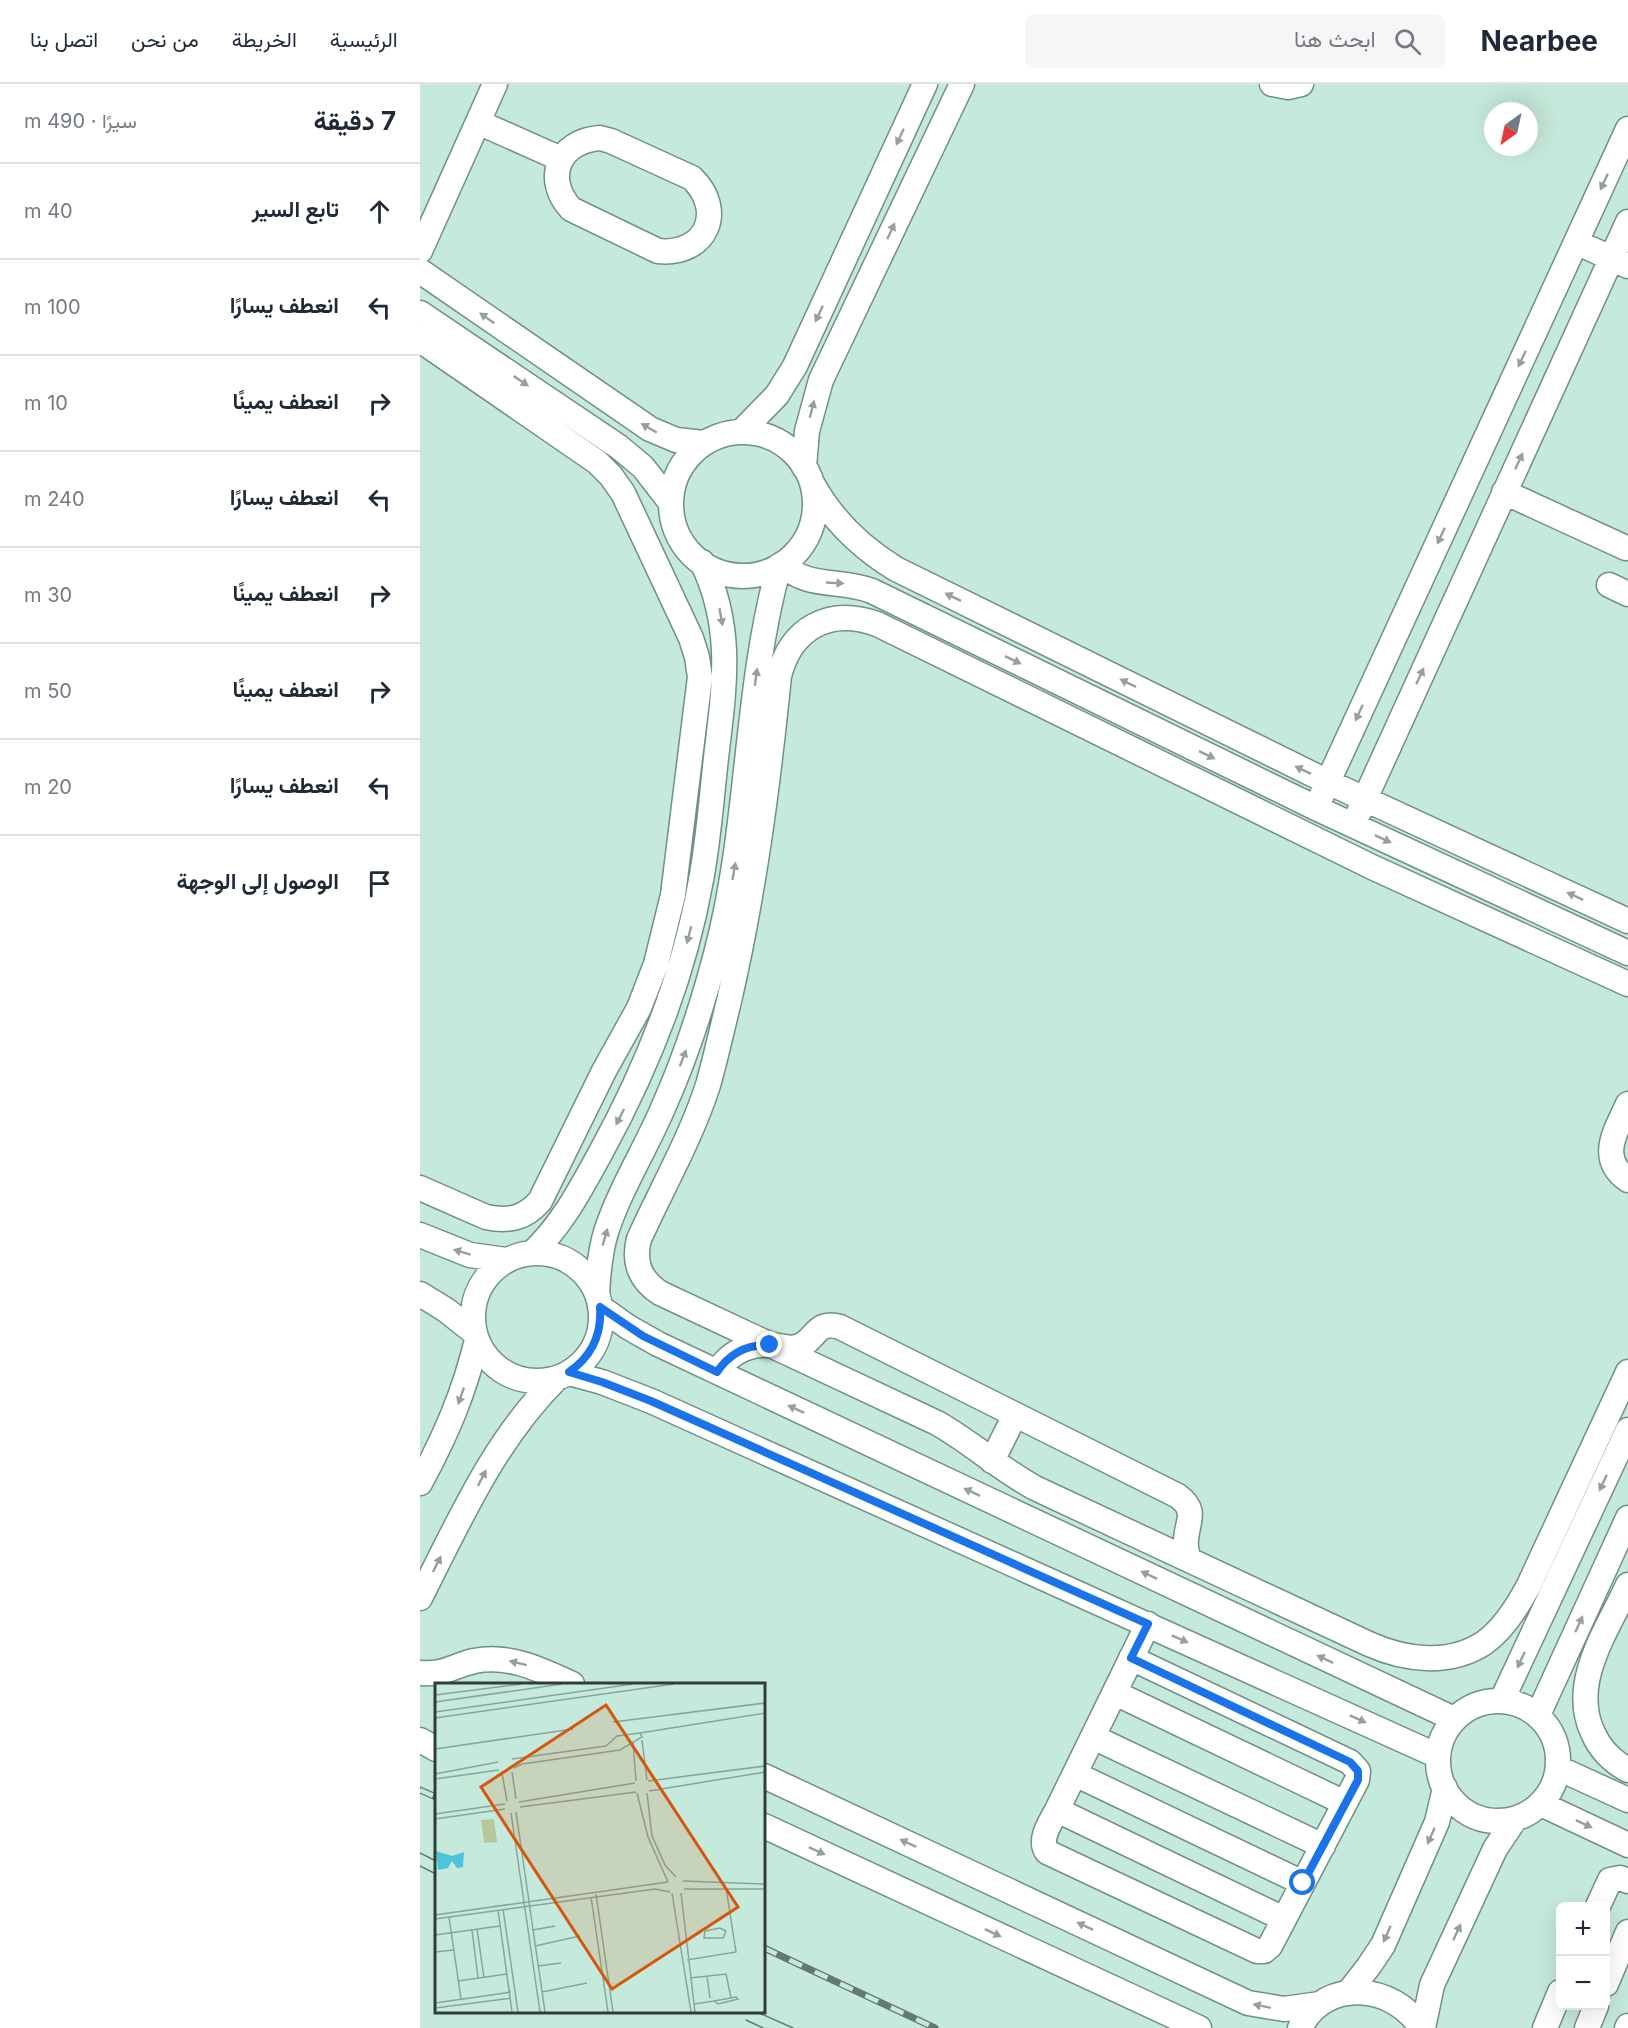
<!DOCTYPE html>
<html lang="ar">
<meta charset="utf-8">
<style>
body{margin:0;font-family:Inter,Vazirmatn,sans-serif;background:#f6f6f7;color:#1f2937;direction:rtl}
.controls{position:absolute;right:18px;bottom:18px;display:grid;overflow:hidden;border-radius:9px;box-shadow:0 6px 24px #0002}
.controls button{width:54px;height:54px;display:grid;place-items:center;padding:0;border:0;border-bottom:2px solid #e0e1e3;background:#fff;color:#1f2937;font:30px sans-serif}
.compass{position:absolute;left:1064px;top:18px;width:54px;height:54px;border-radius:50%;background:#fff;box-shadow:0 6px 24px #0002;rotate:213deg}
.stop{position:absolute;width:18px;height:18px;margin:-14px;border:4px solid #1a73e8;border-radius:50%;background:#fff}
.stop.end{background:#1a73e8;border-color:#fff;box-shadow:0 2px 6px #0008}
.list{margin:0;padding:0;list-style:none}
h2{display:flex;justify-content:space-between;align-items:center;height:78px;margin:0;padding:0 24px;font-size:26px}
h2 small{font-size:20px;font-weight:400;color:#747a83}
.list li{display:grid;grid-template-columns:39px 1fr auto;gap:18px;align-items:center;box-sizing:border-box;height:96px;padding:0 24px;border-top:2px solid #e0e1e3}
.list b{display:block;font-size:22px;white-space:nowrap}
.list em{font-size:20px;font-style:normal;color:#747a83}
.icon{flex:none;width:33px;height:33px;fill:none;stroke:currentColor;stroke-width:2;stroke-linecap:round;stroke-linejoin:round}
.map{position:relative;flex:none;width:1208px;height:1944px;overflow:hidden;direction:ltr}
header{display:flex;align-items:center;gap:36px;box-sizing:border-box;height:84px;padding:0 30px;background:#fff;border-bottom:2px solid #e0e1e3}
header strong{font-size:28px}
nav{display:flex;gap:33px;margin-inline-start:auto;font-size:21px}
.search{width:420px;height:54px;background:#f6f6f7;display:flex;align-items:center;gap:15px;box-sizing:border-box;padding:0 21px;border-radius:9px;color:#747a83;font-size:22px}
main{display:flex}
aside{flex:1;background:#fff}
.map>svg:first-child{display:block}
</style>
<header>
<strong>Nearbee</strong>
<div class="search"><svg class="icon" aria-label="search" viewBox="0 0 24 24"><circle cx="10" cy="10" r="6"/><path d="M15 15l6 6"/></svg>ابحث هنا</div>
<nav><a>الرئيسية</a><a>الخريطة</a><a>من نحن</a><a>اتصل بنا</a></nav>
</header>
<main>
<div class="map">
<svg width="1208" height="1944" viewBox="0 0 1208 1944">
<rect width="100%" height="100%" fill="#c5e9da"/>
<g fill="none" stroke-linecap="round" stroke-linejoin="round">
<defs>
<path id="minor" d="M852,0L868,3L881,0
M58,38L141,75
M180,54L191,57L272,94C306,127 286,172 238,167L151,125C123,94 139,57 180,54Z
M1156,158L1208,182
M0,167L75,0
M0,187L230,345L256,356L284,359
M0,229L199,363L223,383L251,419
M0,256L177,378L191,392L203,409L271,554L277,573L280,593L253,811L236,880L219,924L184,987L120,1117C105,1134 89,1138 66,1133L0,1104
M321,348L357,311L375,282L505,0
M251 420a72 72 0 1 1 144 0a72 72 0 1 1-144 0Z
M384,383L387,347L401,296L542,0
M392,399C412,436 440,463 476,485L908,698L1208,837
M1084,408L1206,464
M362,480C387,505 421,495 452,507L896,724L1208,869
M1189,501L1208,510
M901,713L1208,45
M939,728L1208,138
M1208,900L952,783L457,540C409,523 371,544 359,592C348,701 334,809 309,917C302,945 296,973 288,1001C271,1054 242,1104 219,1155C213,1178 220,1196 240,1209L517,1339C551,1358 580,1385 615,1404L949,1560C985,1576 1029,1582 1064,1559C1084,1545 1098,1522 1109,1501L1208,1288
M1208,1020C1196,1047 1177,1074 1208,1096
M0,1151L50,1171L86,1176
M112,1169C143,1140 161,1104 181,1068C228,982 264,892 281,796C288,759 291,721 295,683C303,610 316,547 282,478
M53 1233a64 64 0 1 1 128 0a64 64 0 1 1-128 0Z
M0,1210L26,1226L55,1249
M177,1211C178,1190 180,1168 186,1148C200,1105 225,1066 243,1024C265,975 282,923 296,870C330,743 324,609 359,482
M180,1223L208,1243L238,1260L1034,1635
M297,1288C310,1268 329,1259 353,1261C360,1262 369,1265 376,1263C396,1259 394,1235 420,1243L758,1412C778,1427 767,1437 766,1456C765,1463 767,1470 769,1476
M149,1289L182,1298L231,1317L1018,1672
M572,1377L595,1331
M0,1399C26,1351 44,1309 57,1256
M1208,1501C1187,1547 1149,1599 1173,1649C1180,1665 1193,1678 1208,1686
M0,1514C40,1435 74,1357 137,1294
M711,1574L930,1678L938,1687L937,1696L850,1862L844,1867H837L627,1768C618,1755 631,1738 637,1726L728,1540
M0,1589C24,1591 33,1582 54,1577C90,1570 121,1586 152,1600
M695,1609L925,1719
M1082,1616L1208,1346
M1018 1677a60 60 0 1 1 120 0a60 60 0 1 1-120 0Z
M1118,1631L1208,1434
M673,1653L903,1762
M0,1656L16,1665
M1138,1684L1208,1716
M655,1690L883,1799
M344,1692L828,1919L864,1925L900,1920
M1121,1720L1208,1761
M637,1726L864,1835
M344,1742L779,1944
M1178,1822L1190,1796L1200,1794L1208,1797
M1186,1900L1208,1848
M928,1909L949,1882L963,1861L1017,1738L1025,1704
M880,1944C905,1893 974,1900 1001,1944
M1003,1944L1012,1901L1075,1765L1095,1735
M1125,1944L1140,1908
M1167,1944L1176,1922
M1207,1944L1208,1942"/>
</defs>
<use href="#minor" stroke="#709184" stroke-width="27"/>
<use href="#minor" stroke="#fff" stroke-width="24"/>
<path stroke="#647970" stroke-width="1.5" d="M0,1769L16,1777
M0,1782L16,1790
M337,1928L373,1944
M326,1936L343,1944"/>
<defs>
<path id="rail" d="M0,1706L16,1713
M344,1864L515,1944"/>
</defs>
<use href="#rail" stroke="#647970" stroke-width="7"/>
<use href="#rail" stroke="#c5e9da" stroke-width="4.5" stroke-dasharray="14" stroke-linecap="butt"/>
</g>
<defs><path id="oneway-solid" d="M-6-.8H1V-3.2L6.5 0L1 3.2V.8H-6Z" transform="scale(1.5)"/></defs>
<g fill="#989e9c">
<use href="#oneway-solid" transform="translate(480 53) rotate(115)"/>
<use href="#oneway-solid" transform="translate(1184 98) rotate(115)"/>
<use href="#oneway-solid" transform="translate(471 147) rotate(-65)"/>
<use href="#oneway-solid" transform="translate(399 230) rotate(115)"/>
<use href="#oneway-solid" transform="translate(67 234) rotate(-145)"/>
<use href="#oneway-solid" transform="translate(1102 275) rotate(115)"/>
<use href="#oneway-solid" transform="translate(101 297) rotate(34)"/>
<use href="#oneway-solid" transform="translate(392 325) rotate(-76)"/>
<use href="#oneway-solid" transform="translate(229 344) rotate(-150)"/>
<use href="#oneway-solid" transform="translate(1099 377) rotate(-65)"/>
<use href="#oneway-solid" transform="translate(1021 452) rotate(115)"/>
<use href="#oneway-solid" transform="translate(415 499) rotate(3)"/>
<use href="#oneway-solid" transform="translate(533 513) rotate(-154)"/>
<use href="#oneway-solid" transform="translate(301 533) rotate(80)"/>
<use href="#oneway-solid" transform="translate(593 576) rotate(26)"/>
<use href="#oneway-solid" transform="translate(1000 592) rotate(-65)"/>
<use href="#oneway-solid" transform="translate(336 593) rotate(-82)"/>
<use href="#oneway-solid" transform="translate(708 599) rotate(-154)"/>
<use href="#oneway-solid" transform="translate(939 629) rotate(115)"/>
<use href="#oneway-solid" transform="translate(787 671) rotate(26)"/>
<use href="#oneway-solid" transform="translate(883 686) rotate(-154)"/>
<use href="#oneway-solid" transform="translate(963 755) rotate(25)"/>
<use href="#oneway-solid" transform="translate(314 787) rotate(-80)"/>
<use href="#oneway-solid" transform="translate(1155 812) rotate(-155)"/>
<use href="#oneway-solid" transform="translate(269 851) rotate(104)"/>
<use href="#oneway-solid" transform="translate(263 974) rotate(-69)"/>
<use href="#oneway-solid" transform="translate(200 1033) rotate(117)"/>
<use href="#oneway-solid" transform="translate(185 1153) rotate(-74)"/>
<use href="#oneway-solid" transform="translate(42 1168) rotate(-163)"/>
<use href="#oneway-solid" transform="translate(41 1312) rotate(109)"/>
<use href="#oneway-solid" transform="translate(376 1325) rotate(-155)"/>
<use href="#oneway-solid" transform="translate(62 1394) rotate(-63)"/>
<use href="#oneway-solid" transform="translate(1183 1399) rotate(115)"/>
<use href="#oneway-solid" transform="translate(552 1408) rotate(-155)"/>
<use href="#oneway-solid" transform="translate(17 1480) rotate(-63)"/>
<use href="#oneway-solid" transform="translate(729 1491) rotate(-155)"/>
<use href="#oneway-solid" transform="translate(1159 1540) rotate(-65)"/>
<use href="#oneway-solid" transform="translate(760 1555) rotate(24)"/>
<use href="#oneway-solid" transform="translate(905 1575) rotate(-155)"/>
<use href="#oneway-solid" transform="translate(1101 1576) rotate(115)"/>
<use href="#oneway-solid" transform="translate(98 1579) rotate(-166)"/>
<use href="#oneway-solid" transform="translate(938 1635) rotate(24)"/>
<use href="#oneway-solid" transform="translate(1164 1740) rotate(25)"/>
<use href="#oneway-solid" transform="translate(1011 1752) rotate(114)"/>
<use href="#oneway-solid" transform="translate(488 1759) rotate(-155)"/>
<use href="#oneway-solid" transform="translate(397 1767) rotate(25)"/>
<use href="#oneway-solid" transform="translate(665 1842) rotate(-155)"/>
<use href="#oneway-solid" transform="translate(1037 1848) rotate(-65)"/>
<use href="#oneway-solid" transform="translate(573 1849) rotate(25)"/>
<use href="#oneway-solid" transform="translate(967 1850) rotate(114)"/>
<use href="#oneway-solid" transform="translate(842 1922) rotate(-168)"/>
</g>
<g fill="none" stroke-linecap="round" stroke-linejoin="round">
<path stroke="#1a73e8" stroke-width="8" d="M350,1261C327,1260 310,1269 297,1288L223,1252L180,1223C182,1251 172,1272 149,1288L182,1298L231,1317L728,1540L711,1574L930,1678L938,1687V1696L883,1799"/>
</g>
<g transform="translate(15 1599)">
<rect width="330" height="330" fill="#c5e9da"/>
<path d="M59,136L62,159L49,160L46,137Z" fill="#b8c797"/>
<path d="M1,168L17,173L29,169L28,184L22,185L17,178L13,185L3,187Z" fill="#4cc4dd"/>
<path fill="none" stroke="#89a599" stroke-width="1.5" d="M0,12L87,1M0,19L127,1M0,29L198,1M0,35L239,1M178,39L330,20M205,50L330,30M207,57L212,97M198,59L201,98M0,66L138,46M77,76L171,63L182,53L205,50L207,54L185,67L87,81L79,85M77,89L81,116M67,90L72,118M0,91L63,79M0,96L64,87M213,98L330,83M214,108L330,89M202,110L213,154L233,199M212,110L217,153L230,182L241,194M84,119L200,100M85,124L201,109M81,129L110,329M76,130L105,329M0,131L70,121M0,136L70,126M248,198L330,201M249,206H330M237,210L256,329M246,210L260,329M161,211L178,329M156,214L173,329M68,226L83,329M63,227L77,329M0,232L233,199M14,234L26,316M0,236L220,206L235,209M285,245L291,248L288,255H269L270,248ZM42,246L49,295M37,247L43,295M98,247L120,243M0,252L65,243M100,263L145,253M0,269L19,267M252,277L301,269L291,205M103,283L126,280M272,293L275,315M255,295L291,291L296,315M23,298L72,291M107,309L152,300M0,320L76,309M259,321L279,318L301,314L303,316L283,321L279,318M0,325L76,315"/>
<path fill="#d65610" fill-opacity="0.15" stroke="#d65610" stroke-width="3" d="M171,22L303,224L177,306L46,104Z"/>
<rect width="330" height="330" fill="none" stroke="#303e38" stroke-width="3"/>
</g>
</svg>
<div class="controls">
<button>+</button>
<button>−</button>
</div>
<svg class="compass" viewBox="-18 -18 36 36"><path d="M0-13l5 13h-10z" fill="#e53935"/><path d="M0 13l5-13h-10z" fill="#747a83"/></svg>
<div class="stop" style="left:883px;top:1799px"></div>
<div class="stop end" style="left:350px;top:1261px"></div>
</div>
<aside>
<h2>7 دقيقة<small>سيرًا · 490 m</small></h2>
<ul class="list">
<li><svg class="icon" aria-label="ahead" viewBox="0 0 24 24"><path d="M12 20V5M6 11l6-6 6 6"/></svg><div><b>تابع السير</b></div><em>40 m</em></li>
<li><svg class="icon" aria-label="left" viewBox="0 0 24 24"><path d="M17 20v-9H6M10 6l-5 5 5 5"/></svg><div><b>انعطف يسارًا</b></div><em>100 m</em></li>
<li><svg class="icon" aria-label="right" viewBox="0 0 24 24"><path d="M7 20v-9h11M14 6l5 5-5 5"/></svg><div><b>انعطف يمينًا</b></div><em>10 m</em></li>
<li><svg class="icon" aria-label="left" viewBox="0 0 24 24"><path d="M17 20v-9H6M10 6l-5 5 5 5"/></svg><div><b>انعطف يسارًا</b></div><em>240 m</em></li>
<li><svg class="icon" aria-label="right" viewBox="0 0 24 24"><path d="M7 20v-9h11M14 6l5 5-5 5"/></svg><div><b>انعطف يمينًا</b></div><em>30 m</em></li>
<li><svg class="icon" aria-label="right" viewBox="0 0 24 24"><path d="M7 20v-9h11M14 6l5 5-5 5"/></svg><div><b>انعطف يمينًا</b></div><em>50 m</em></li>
<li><svg class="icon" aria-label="left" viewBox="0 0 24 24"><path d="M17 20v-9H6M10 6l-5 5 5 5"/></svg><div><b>انعطف يسارًا</b></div><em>20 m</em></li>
<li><svg class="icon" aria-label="arrive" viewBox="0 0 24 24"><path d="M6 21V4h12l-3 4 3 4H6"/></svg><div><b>الوصول إلى الوجهة</b></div></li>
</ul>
</aside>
</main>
